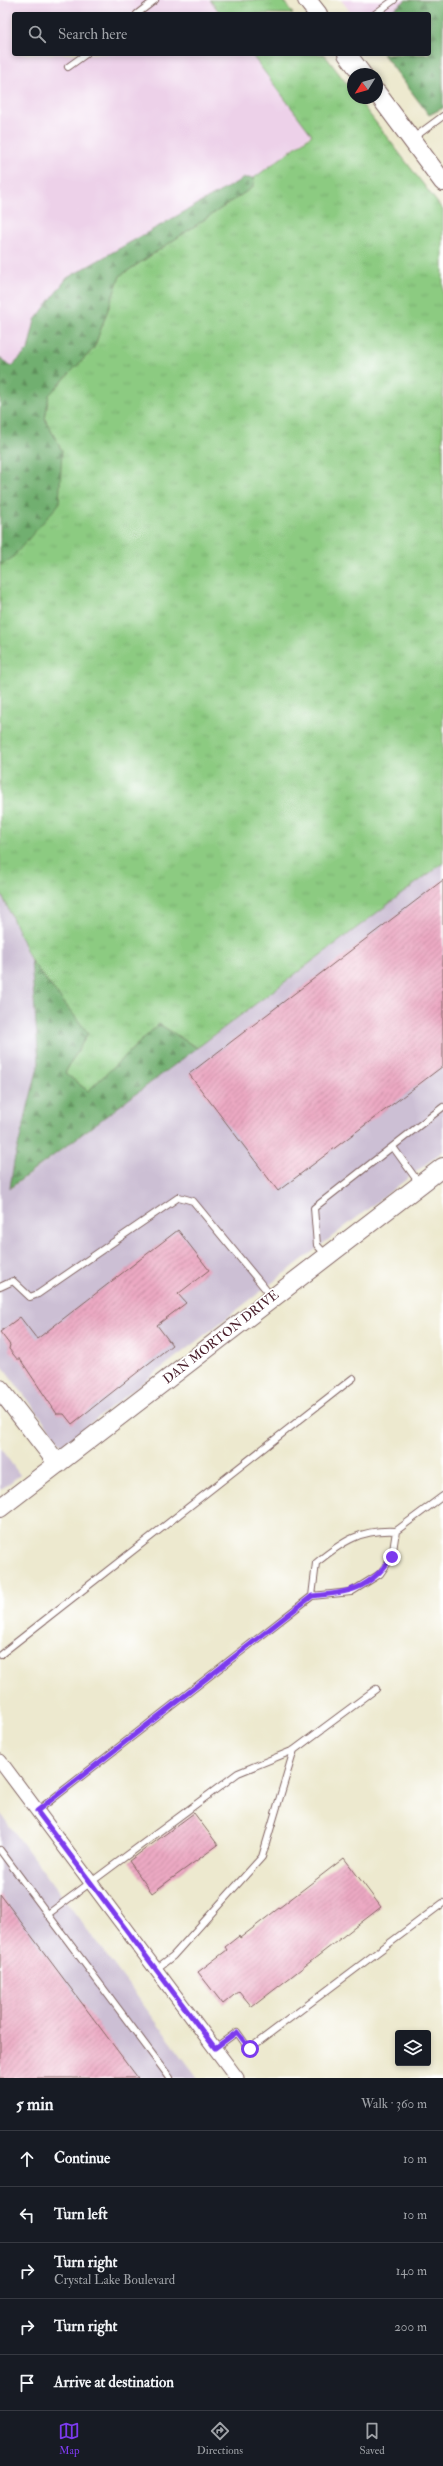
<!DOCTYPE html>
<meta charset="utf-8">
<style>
body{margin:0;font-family:"IM FELL Double Pica",serif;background:#20242c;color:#f1f3f6}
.controls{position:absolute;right:12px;bottom:12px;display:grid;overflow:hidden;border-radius:4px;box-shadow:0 2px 6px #0003}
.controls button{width:36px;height:36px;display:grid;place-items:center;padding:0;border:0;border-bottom:1px solid #363941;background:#171b24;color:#f1f3f6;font:20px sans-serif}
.compass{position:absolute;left:347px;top:68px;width:36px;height:36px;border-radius:50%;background:#171b24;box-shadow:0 2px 6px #0003;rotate:233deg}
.stop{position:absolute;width:12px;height:12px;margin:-9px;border:3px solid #7c3aed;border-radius:50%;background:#fff}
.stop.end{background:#7c3aed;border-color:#fff;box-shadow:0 1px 4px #0008}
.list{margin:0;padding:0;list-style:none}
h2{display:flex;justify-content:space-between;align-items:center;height:52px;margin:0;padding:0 16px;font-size:17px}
h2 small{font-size:13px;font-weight:400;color:#9ea1a6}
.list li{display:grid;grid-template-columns:26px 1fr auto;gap:12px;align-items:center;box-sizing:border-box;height:56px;padding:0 16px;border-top:1px solid #363941}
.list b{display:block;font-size:15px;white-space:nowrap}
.list p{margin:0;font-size:13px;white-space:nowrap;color:#9ea1a6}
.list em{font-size:13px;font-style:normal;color:#9ea1a6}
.icon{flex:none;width:22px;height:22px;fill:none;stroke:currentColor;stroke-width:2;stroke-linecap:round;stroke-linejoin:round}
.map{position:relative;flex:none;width:443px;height:2078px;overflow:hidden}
.search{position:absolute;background:#171b24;box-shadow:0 2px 6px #0003;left:12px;right:12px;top:12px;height:44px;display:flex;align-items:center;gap:10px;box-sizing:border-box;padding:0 14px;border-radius:4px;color:#9ea1a6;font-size:15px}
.sheet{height:332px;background:#171b24}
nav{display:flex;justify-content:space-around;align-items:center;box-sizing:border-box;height:56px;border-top:1px solid #363941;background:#171b24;font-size:11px;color:#9ea1a6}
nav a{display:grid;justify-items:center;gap:2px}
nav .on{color:#7c3aed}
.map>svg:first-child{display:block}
</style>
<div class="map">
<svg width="443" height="2078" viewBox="0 0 443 2078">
<defs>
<pattern id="grass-tufts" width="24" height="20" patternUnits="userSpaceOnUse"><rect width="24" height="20" fill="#8ccb81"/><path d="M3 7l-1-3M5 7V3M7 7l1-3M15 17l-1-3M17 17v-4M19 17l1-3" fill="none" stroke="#7aae70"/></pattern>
<pattern id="forest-firs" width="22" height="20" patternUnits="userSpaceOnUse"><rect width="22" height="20" fill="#71af6f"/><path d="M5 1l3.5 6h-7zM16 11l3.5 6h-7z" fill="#5f8e5b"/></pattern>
<pattern id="building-hatch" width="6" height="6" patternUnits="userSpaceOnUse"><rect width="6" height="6" fill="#eca9c3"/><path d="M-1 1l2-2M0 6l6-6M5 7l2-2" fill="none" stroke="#c1899f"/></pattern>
</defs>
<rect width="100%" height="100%" fill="#fff"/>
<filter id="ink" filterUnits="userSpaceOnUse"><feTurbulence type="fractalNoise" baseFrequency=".025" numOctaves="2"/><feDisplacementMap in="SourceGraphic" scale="8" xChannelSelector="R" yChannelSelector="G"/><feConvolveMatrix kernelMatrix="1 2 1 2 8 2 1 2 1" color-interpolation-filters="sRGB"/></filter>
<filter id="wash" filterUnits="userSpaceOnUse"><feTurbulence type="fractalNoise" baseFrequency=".012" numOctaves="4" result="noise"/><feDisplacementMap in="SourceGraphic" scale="16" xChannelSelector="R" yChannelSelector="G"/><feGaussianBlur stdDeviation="0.9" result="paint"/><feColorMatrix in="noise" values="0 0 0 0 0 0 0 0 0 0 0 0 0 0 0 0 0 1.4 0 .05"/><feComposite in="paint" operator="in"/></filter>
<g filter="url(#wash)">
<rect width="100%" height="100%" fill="#ede9cf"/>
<path fill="#edd1e9" d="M0,0H210L221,14H14V54H251L312,134L254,178H244L167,222L35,320L28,350L11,368L0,357Z
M341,0H406L387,14H352Z"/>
<path fill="#ccbfd4" d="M443,863V1151L62,1445L0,1363V890L31,961L39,1063L14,1162L11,1188Z
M0,1448L20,1475L0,1490Z
M0,1813L198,2078H0Z"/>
<path fill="url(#grass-tufts)" stroke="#6b7556" d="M210,0H283L293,14H221Z
M251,54H324L353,92V98H357L443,210V863L197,1048L159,1024L88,1091L65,1073L88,1033L31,961L0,890V565L11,559L62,451L45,419L49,395L94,348L120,276L253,187L254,178L312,135Z"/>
<path fill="url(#forest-firs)" stroke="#5e674d" d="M406,0H443V108L429,115L383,54H429V14H387Z
M244,178H254L253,187L120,276L94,348L49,395L45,419L62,451L59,504L11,559L0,565V357L11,367L28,350L35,320L67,278Z
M31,961L88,1033L65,1073L88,1091L159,1024L197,1048L10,1188L14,1162L39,1063Z"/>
<g id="blocks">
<path fill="url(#building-hatch)" d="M443,880V1066L278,1191L189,1074Z
M178,1230L209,1270L178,1294L186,1303L157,1325L172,1345L72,1424L64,1414H57L20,1359H17L9,1349L10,1345L0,1332L20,1317L37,1339Z
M194,1813L218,1845L152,1893L129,1861Z
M344,1858L381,1907L252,2007L239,1991L223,2004L198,1972L227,1950L225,1947L239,1936L240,1938Z
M0,1894L138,2078H0Z"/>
</g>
</g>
<g filter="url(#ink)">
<use href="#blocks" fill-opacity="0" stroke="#836664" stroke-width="1"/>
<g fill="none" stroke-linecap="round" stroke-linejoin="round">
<defs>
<path id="lane" d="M137,14L155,0
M375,14L394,0
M68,67L86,54
M412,139L443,116
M393,1147L419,1183
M326,1255L317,1245L314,1208L443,1107
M0,1287L13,1281L30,1297L38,1294L179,1197L193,1201L272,1297
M396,1531L443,1496
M0,1655L353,1378
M37,1811L312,1596L351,1592L380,1574L392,1557L396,1531C361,1529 343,1541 316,1563L312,1596
M0,1850L170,2078
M48,1914L238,1773L294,1750L376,1689
M156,1969L173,1956L262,1857L294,1750
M215,2048L237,2032L249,2049L443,1903"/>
<path id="street" d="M0,1761L237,2078"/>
<path id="secondary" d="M307,0L318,14
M347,54L362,74
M377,93L443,182
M0,1389L58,1464
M0,1508L443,1167"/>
</defs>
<use href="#lane" stroke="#836664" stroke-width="8"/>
<use href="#street" stroke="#836664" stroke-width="15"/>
<use href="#secondary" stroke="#836664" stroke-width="20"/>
<use href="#lane" stroke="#fff" stroke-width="6"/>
<use href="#street" stroke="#fff" stroke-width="13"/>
<use href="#secondary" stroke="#fff" stroke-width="18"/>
</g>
</g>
<g fill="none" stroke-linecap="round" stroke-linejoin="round" filter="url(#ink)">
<path stroke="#7c3aed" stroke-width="5" d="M250,2049L237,2032L215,2048L37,1811L312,1596C350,1592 369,1590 392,1557"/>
</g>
<g text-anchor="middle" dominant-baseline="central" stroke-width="3.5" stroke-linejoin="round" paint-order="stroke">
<g font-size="13" fill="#4a1f2b" stroke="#fff">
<text transform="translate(221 1337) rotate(-38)">DAN MORTON DRIVE</text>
</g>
</g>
</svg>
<div class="controls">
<button><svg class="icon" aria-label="layers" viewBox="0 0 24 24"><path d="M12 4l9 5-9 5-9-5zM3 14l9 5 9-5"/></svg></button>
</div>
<svg class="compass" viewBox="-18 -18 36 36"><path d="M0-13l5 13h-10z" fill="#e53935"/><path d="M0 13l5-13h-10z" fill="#9ea1a6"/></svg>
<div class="stop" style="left:250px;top:2049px"></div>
<div class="stop end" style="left:392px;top:1557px"></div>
<div class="search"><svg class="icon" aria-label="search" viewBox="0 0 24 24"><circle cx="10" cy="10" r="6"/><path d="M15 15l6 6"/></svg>Search here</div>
</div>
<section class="sheet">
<h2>5 min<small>Walk · 360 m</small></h2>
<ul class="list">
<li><svg class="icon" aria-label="ahead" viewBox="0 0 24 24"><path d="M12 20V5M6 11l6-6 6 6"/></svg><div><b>Continue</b></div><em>10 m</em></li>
<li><svg class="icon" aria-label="left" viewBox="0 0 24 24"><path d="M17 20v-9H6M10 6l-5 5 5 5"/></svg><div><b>Turn left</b></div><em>10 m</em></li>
<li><svg class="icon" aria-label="right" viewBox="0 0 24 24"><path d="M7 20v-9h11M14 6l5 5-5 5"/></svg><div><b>Turn right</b><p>Crystal Lake Boulevard</p></div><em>140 m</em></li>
<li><svg class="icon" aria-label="right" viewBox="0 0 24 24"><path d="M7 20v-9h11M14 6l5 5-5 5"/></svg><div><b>Turn right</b></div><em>200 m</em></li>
<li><svg class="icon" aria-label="arrive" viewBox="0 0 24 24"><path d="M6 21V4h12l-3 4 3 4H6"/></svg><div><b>Arrive at destination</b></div></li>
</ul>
</section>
<nav>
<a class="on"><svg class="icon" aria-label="map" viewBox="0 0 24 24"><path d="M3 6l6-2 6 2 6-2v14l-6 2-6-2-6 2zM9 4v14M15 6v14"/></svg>Map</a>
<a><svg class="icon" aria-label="directions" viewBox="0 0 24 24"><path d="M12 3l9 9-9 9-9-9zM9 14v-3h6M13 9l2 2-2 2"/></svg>Directions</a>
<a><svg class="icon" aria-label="saved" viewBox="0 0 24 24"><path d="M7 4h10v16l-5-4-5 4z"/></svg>Saved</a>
</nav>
